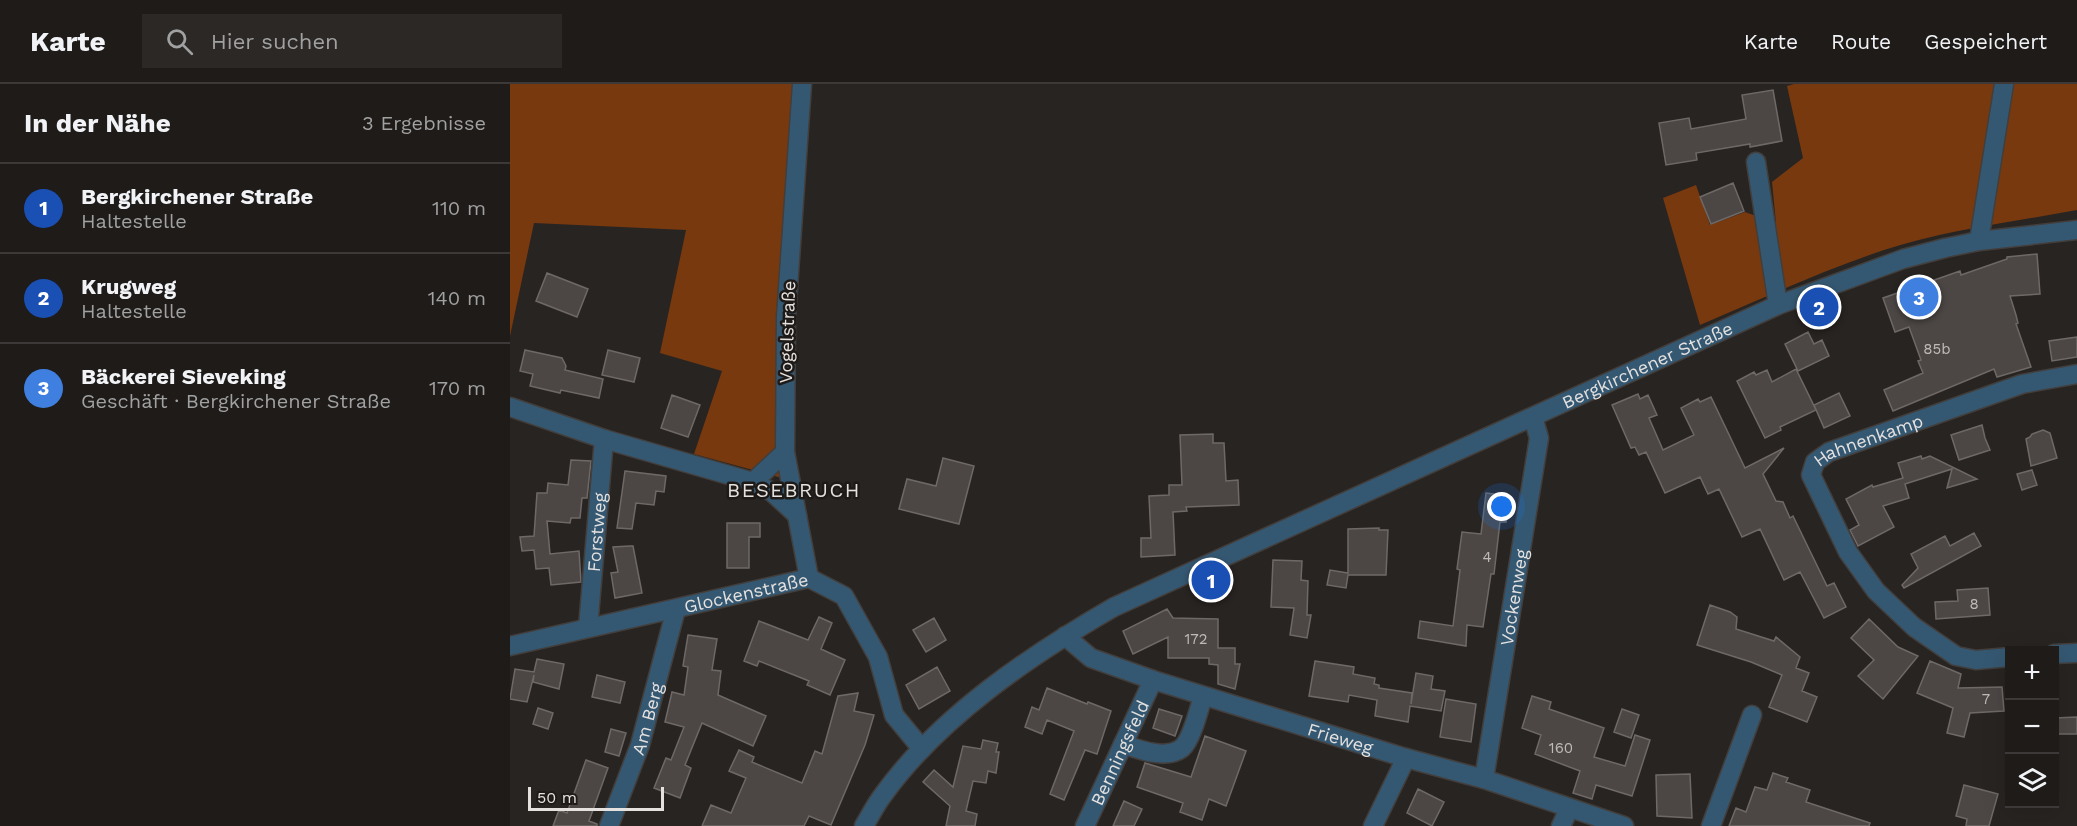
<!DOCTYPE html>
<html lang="de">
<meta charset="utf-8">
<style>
body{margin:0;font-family:"Work Sans",sans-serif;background:#2b2826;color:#f1f3f6}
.controls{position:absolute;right:18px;bottom:18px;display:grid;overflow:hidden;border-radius:0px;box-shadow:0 6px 24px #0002}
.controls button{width:54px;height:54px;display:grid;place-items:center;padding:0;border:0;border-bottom:2px solid #3c3938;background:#1e1b19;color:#f1f3f6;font:30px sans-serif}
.scale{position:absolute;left:18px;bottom:15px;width:136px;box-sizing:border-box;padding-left:6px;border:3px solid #e4e1df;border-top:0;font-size:16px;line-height:21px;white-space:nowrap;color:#e4e1df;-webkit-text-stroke:4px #1e1a18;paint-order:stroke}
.you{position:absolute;left:992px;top:423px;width:21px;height:21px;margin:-15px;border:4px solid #fff;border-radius:50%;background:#1a73e8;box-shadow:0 0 0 9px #1a73e833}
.badge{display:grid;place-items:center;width:39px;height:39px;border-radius:50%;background:#2563eb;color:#fff;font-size:20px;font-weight:700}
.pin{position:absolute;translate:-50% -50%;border:3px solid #fff;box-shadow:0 2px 6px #0006}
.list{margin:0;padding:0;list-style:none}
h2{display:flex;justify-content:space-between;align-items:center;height:78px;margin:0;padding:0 24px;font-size:26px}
h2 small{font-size:20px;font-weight:400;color:#a1a1a2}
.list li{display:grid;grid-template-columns:39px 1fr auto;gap:18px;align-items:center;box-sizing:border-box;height:90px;padding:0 24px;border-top:2px solid #3c3938}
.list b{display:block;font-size:22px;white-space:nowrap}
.list p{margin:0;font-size:20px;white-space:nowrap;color:#a1a1a2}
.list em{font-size:20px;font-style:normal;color:#a1a1a2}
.icon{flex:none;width:33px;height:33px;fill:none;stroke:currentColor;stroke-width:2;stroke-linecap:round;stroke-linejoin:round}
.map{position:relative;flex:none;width:1567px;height:742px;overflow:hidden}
header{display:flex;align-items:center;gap:36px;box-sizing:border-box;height:84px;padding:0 30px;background:#1e1b19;border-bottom:2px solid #3c3938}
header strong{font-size:28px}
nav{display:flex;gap:33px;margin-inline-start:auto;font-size:21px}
.search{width:420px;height:54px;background:#2b2826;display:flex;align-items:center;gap:15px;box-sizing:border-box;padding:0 21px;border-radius:0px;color:#a1a1a2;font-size:22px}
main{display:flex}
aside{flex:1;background:#1e1b19}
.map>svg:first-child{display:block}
</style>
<header>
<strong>Karte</strong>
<div class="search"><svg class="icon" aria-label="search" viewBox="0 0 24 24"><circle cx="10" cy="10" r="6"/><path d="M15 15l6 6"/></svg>Hier suchen</div>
<nav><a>Karte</a><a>Route</a><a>Gespeichert</a></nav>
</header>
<main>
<aside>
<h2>In der Nähe<small>3 Ergebnisse</small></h2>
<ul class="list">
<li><span class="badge" style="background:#1a4fb4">1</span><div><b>Bergkirchener Straße</b><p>Haltestelle</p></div><em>110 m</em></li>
<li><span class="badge" style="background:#1a4fb4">2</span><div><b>Krugweg</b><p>Haltestelle</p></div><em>140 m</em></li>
<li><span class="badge" style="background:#3f7fe0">3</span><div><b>Bäckerei Sieveking</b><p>Geschäft · Bergkirchener Straße</p></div><em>170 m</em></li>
</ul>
</aside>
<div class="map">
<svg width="1567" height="742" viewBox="0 0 1567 742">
<rect width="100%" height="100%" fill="#282421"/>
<path fill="#78390f" d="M0,0H298L280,231L283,397L184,370L212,287L150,269L176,146L24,139L0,252Z
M1284,0H1567V126C1503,138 1436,146 1374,166C1311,187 1251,215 1190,241L1153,114L1186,101L1200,141L1235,128L1266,139L1262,98L1293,74L1277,2Z"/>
<path fill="#4c4745" stroke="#6e6966" stroke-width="1.5" d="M1263,6L1272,57L1240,63V60L1186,69L1187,76L1156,81L1149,39L1179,34L1181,45L1236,35L1232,11Z
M1223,99L1234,127L1201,140L1190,113Z
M1527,170L1530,210L1500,212L1506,231L1508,239L1506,240L1521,283L1487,293L1484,285L1383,327L1374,306L1413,289L1408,277L1411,276L1399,243L1385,248L1373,214L1450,187L1451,191L1497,175V173Z
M37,189L78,205L67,233L26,217Z
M1298,248L1304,260L1312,256L1319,272L1288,287L1275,260Z
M1567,253V273L1542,277L1539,257Z
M15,266L52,274L56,282L55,286L93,295L89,314L51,306L50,309L20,302L23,290L10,287Z
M98,266L130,274L124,298L92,291Z
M1286,285L1306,326L1270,343L1271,346L1255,354L1227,297L1244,288L1246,291L1257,286L1262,298Z
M1329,309L1340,332L1314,344L1304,321Z
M1128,310L1130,315L1138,311L1147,331L1139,334L1153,366L1184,351L1171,324L1188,315L1190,318L1201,313L1235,384L1274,364L1253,390L1266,417L1273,418L1280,434L1283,432L1317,502L1324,499L1336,523L1314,534L1290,488L1274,496L1250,445L1232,453L1209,405L1198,410L1190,393L1155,409L1136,368L1129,371L1125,363L1121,364L1102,321Z
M162,311L190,321L178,353L151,344Z
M1472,341L1475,354L1480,366L1449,376L1441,351Z
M1533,346L1540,349L1547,374L1521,382L1516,355L1520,353L1522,350Z
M703,350V359H714L716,397L728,396L729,421L676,423L677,427L663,428L665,471L631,473V454H641L639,412L659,411V401H672L670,351Z
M1411,372L1412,375L1420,372L1467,395L1437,404L1442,385L1395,400L1399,414L1373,422L1384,443L1348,462L1340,446L1349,441L1336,415L1362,401L1363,403L1393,394L1388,379Z
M433,374L464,382L449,440L389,425L397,395L426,402Z
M61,376L81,377L77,414H72L70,434H61L60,439L37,437L40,470L69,467L71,498L41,501L39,484L26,485L24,466L12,467L10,453L24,452L27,409H37L38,399L58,401Z
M1522,386L1527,401L1512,406L1507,390Z
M115,387L156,392L154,408L146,407L144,421L126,419L122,445L107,444Z
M976,409L999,412L996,438H990L984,490H981L973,543L957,541L956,562L908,554L910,537L943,542L950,486L947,485L952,448L971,450Z
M217,439H250V453H239V484H217Z
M869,444V446H878L876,491H838L836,504L817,501L820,486L838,489V445Z
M1464,449L1471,462L1394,504L1392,501L1408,484L1401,470L1435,452L1440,462Z
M120,462H123L132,509L105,514L101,489L108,488L103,463Z
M763,476L792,477L791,496L798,497L797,531H801L797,554L780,551L784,524L761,523Z
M1478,504L1480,531L1426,535L1425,518L1448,517L1447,506Z
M1200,521L1220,528L1227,533L1226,545L1264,557L1266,553L1290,573L1286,584L1299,589L1292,607L1307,613L1297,638L1259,623L1272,591L1241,578L1187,561Z
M657,525L663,534L708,535V564H725V580H730L725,605L708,600V581L699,580V574H658V553L623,570L613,547Z
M309,533L322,539L311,565L335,576L320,611L297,601L299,597L249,577L247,582L234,577L249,537L298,556Z
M424,534L436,556L416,568L403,546Z
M1359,535L1388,563L1408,572L1373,615L1348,592L1364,576L1341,554Z
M178,551L207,555L202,586L211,587L208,611L256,632L243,662L192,639L175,681L181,684L170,714L144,704L156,674L161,676L174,643L155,638L162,608L174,611L178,583L173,582Z
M27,575L54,580L49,605L23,598L24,591L17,618L0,615L5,585L24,588Z
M805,577L844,583L843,590L865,594L864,600L869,601V604L902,609L901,620L906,589L923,592L921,605L935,607L931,627L900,622L898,638L865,632L867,616L839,611L838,618L799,612Z
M1420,577L1451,590L1448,604L1492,603L1494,627L1460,629L1454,653L1437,649L1443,624L1407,609Z
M427,583L440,607L409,625L396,601Z
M87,591L115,598L110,619L82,613Z
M537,604L577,620L578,618L601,627L587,670L575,666L554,716L540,710L564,647L537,636L532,650L515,643L522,623L529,626Z
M348,609L344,627L364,631L355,661L321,741L299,732L294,742H192L201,721L221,729L236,694L219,687L229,666L244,673L242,678L292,699L305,667L312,670L328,612Z
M1022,612L1041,618L1039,625L1094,644L1084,673L1115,682L1125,651L1140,656L1122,712L1086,701L1082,715L1063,709L1070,687L1025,670L1031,651L1012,644Z
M936,615L966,620L961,658L930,653Z
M28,624L43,629L38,645L23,640Z
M649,625L672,632L665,652L643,644Z
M1112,625L1129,631L1121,654L1104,648Z
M1567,633V650H1545V634Z
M101,645L116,649L109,672L95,668Z
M695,652L736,667L716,722L699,715L692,736L670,728L673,719L627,703L635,679L681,693Z
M473,656L488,659L486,668H489L486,689L478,687L476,699L463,697L456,727L467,730L465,742H436L440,722L413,698L424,686L443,703L453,662L471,665Z
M76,676L98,684L79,737L87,740V742H43L49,726L57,729Z
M1263,689L1278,694L1276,698L1300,706L1296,718L1360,739L1359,742H1219L1226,724L1236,728L1245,703L1257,706Z
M1180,690L1182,734L1147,732L1146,691Z
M1454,701L1488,710L1479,742H1456L1457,735L1446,732Z
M908,705L934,718L922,742L897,729Z
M614,717L632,725L624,742H603Z"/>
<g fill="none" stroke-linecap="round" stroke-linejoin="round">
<defs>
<g id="minor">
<path d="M292,0L276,233L275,368L299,494"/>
<path d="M1246,78L1268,221"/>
<path d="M1469,157L1494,0"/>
<path d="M0,323L94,355L243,398L275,368"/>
<path d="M243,398L262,408L287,431"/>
<path id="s1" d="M78,544L94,355"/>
<path id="s2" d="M555,552L581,574L643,596L896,674L974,695L1114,742"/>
<path id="s3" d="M0,562L299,494L334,512L368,573L384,631L412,665"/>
<path d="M1544,570L1567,569"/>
<path id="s4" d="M1500,573L1466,576L1446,572L1404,543L1366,507L1338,468L1301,391L1305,378L1319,368L1512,300L1567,290"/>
<path d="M613,660C630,666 656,676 672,664C682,655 689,625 693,612"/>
<path id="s5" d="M974,695L1029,354L1023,333"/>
<path id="s6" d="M99,742L130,661L166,525"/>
<path id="s7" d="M354,742C360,732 366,720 373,711C430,632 521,571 604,523L1268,221L1393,175L1435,164L1469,157L1567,146"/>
<path id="s8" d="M575,742L643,596"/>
<path d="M863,742L896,674"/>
<path d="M1051,742L1059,725"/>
<path d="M1201,742L1242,631"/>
</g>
</defs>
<use href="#minor" stroke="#423e3c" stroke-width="21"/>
<use href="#minor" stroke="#355872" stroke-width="18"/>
</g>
<g text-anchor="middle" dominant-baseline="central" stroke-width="5" stroke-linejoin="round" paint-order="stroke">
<g font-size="15" fill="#bebab8">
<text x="1427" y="265">85b</text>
<text x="977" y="473">4</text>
<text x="1464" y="520">8</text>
<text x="686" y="555">172</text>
<text x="1476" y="615">7</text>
<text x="1051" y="664">160</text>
</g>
<g font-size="18" fill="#e4e1df" stroke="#1e1a18">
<text transform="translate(277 248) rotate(-88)">Vogelstraße</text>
<text stroke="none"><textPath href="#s7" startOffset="922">Bergkirchener Straße</textPath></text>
<text stroke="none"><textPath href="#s4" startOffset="363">Hahnenkamp</textPath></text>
<text stroke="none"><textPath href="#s1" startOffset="96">Forstweg</textPath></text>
<text stroke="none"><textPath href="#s3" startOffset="242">Glockenstraße</textPath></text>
<text stroke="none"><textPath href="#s5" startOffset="184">Vockenweg</textPath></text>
<text stroke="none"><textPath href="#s6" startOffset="114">Am Berg</textPath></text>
<text stroke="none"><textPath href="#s2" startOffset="296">Frieweg</textPath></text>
<text stroke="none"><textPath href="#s8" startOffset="81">Benningsfeld</textPath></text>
</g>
<g font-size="20" letter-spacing="1.5" fill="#e4e1df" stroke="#1e1a18">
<text x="284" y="406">BESEBRUCH</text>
</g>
</g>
</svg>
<div class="controls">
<button>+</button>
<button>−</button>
<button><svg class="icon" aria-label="layers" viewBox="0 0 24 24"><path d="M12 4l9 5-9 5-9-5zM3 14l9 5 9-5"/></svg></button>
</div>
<div class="scale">50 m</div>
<div class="you"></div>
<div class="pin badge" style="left:701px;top:496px;background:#1a4fb4">1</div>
<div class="pin badge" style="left:1309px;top:223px;background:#1a4fb4">2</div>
<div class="pin badge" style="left:1409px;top:213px;background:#3f7fe0">3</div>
</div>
</main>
